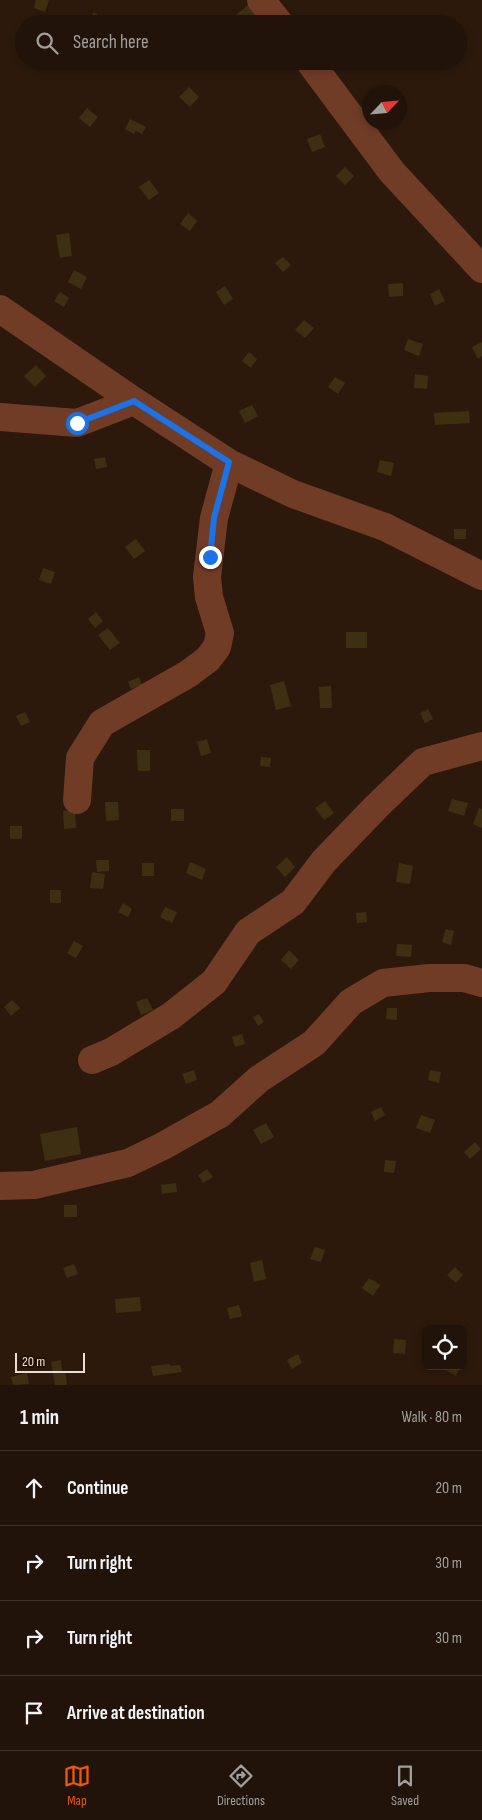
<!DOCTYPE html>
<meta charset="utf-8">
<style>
body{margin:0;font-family:"Sofia Sans Condensed",sans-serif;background:#2d2017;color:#f1f3f6}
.controls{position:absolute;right:15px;bottom:15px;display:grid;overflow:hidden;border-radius:8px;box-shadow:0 2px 8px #0003}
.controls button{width:45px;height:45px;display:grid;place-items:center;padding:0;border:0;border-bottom:1px solid #3e322a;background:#211309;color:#f1f3f6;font:25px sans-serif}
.compass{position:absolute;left:362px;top:85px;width:45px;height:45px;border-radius:50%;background:#211309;box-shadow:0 2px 8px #0003;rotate:64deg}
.scale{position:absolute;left:15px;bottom:12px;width:70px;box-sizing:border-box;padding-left:5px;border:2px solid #ebddd5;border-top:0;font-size:14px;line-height:18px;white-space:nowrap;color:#ebddd5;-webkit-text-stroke:4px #221004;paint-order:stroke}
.stop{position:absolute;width:15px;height:15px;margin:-11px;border:4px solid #1a73e8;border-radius:50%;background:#fff}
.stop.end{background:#1a73e8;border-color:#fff;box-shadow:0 1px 5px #0008}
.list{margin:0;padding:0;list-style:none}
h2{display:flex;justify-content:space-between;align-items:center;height:65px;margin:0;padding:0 20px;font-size:21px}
h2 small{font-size:16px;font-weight:400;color:#a29e9c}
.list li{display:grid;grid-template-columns:32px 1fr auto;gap:15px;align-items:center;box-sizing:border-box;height:75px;padding:0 20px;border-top:1px solid #3e322a}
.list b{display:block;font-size:19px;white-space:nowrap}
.list em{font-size:16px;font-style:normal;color:#a29e9c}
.icon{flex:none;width:28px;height:28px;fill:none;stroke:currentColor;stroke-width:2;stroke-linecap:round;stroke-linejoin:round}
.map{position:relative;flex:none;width:482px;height:1385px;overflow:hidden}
.search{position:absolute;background:#211309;box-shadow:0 2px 8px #0003;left:15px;right:15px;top:15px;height:55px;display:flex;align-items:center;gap:12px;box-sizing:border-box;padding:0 18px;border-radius:28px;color:#a29e9c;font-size:19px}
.sheet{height:365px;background:#211309}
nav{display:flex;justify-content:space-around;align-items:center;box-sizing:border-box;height:70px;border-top:1px solid #3e322a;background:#211309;font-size:14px;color:#a29e9c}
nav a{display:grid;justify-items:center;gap:2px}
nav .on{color:#ea580c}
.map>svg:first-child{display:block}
</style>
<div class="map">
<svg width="482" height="1385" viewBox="0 0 482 1385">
<rect width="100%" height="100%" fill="#2c190c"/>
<path fill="#3f2f12" d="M36,0H49L45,12L34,8Z
M249,4L261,17L253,24H244L236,15Z
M94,12L106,21L104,24H89L87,21Z
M142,17L156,24H138Z
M189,87L199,97L190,107L179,97Z
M87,108L98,117L90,127L79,118Z
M130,119L146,127L142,134L136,131L134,134L125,129Z
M320,134L325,147L312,152L307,139Z
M345,167L354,176L345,185L336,176Z
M149,180L159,193L149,200L139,187Z
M188,213L197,221L190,231L180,224Z
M69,233L72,256L60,258L56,235Z
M283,257L291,265L283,272L275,263Z
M74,270L87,277L81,289L68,282Z
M403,283V296L389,297L388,284Z
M225,286L233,299L224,305L216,292Z
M439,289L445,301L435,306L430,294Z
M60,292L69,298L64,307L54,301Z
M304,320L314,328L305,338L295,330Z
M408,339L423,344L419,356L404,350Z
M482,342V356L478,359L472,347Z
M249,352L257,359L251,368L242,361Z
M36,365L46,376L35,387L24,376Z
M415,374L428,376L427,389L414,388Z
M335,377L345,383L338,394L328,387Z
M252,405L258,416L245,423L239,411Z
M469,411L470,423L435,425L434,413Z
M105,457L107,467L96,469L94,459Z
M380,460L394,463L391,476L377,472Z
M454,529H466V539H454Z
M136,539L145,551L134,559L125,547Z
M43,568L55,572L51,584L39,580Z
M96,612L103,621L95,628L88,619Z
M108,628L120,643L110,650L98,635Z
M346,632H367V648H346Z
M139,677L142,685L131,689L128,682Z
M284,681L291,706L276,710L270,685Z
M331,686L332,708H320L319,687Z
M428,709L433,719L425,723L420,713Z
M25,712L30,722L21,726L16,716Z
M207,739L211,753L201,756L197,742Z
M137,750H150V771H138Z
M261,757L271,758L270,767L260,766Z
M452,799L468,803L464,816L448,811Z
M325,801L334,813L324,820L315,808Z
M105,802H118L119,820L106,821Z
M479,808L482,809V828L473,824Z
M171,809H184V821H171Z
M75,810L76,828L64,829L63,811Z
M10,826H22V839H10Z
M287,857L295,867L285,877L276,867Z
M96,860H109V871L97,872Z
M190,862L206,869L202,880L186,873Z
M142,863H154V876H142Z
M399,863L413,866L410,884L396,882Z
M92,872L105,874L103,889L90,888Z
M50,890H61V903H50Z
M123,903L132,909L128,917L118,912Z
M165,907L177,912L172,923L160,917Z
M366,912L367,922L357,923L356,913Z
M446,929L454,931L451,945L442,942Z
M74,941L83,946L76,958L67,953Z
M397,944L412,945L411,957L396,956Z
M289,950L299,960L291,969L281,960Z
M147,998L153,1010L141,1015L136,1002Z
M12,1000L20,1008L11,1016L4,1007Z
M387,1008H397V1020L386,1019Z
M259,1014L264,1022L258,1026L253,1017Z
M242,1034L245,1044L235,1047L232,1037Z
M194,1070L197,1080L186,1084L182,1074Z
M430,1070L441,1072L439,1083L428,1080Z
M381,1107L385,1115L375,1121L371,1112Z
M421,1115L435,1120L430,1133L416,1128Z
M266,1123L274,1137L261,1144L253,1130Z
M77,1127L81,1154L45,1161L40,1134Z
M475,1142L481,1149L470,1159L464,1152Z
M385,1160L396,1161L394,1173L384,1172Z
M207,1169L213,1177L203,1183L198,1175Z
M176,1183L177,1192L162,1194L161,1185Z
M64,1205H77V1217H64Z
M315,1247L325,1250L321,1262L310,1259Z
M262,1260L266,1279L254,1282L250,1263Z
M74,1264L78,1274L67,1278L63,1268Z
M455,1267L463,1275L456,1283L447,1275Z
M369,1278L380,1285L373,1296L362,1288Z
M140,1297L141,1311L116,1313L115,1299Z
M239,1305L242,1316L230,1319L227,1308Z
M394,1339L406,1340L405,1354L393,1353Z
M298,1354L302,1363L292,1369L287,1360Z
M61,1360L62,1372L65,1371L67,1385H55L51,1362Z
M170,1364V1366L180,1365L182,1372L153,1376L151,1366Z
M439,1366H461L456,1376Z
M27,1373L29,1384L13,1385L11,1377Z"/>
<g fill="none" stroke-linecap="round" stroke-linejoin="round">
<path stroke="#713c26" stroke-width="28" d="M261,0L280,24
M309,61L392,172L482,269
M0,309L134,401L229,463L293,494L385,527L482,576
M0,417L77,423L134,401
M77,800L80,758L102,723L188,674L208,659L217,647L220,633L209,597L207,577L214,518L229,463
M92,1060L111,1052L171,1016L214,982L248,932L293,902L324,861L377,806L423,762L482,746
M0,1186L34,1185L128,1163L163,1146L220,1114L259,1079L314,1043L351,1002L383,983L429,978H464L482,983"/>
</g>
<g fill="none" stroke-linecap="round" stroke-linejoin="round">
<path stroke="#1a73e8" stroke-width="6" d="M77,423L134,401L229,462L214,518L210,557"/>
</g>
</svg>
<div class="controls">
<button><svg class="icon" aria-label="locate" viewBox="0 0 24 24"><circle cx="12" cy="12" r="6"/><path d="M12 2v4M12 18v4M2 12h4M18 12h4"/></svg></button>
</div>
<svg class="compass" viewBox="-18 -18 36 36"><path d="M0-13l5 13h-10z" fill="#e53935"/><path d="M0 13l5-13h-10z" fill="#a29e9c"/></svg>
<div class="scale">20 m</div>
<div class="stop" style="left:77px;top:423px"></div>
<div class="stop end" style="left:210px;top:557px"></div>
<div class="search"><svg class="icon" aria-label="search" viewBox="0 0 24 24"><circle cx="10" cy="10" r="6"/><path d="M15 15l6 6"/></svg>Search here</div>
</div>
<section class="sheet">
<h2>1 min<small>Walk · 80 m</small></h2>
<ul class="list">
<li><svg class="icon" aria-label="ahead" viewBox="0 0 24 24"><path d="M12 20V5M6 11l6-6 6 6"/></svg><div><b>Continue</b></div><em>20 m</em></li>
<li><svg class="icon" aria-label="right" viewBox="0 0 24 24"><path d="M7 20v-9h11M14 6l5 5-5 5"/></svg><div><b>Turn right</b></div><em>30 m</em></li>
<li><svg class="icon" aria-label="right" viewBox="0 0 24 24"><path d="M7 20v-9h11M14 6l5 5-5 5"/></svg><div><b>Turn right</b></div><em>30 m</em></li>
<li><svg class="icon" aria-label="arrive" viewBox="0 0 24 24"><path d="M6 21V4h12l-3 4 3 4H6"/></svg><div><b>Arrive at destination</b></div></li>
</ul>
</section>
<nav>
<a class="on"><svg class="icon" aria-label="map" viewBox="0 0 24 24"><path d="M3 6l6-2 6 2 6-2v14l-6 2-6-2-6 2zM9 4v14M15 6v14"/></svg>Map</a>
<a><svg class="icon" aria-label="directions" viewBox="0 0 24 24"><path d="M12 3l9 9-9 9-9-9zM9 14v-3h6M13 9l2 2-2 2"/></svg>Directions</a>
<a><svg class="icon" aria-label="saved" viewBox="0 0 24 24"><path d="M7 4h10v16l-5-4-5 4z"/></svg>Saved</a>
</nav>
